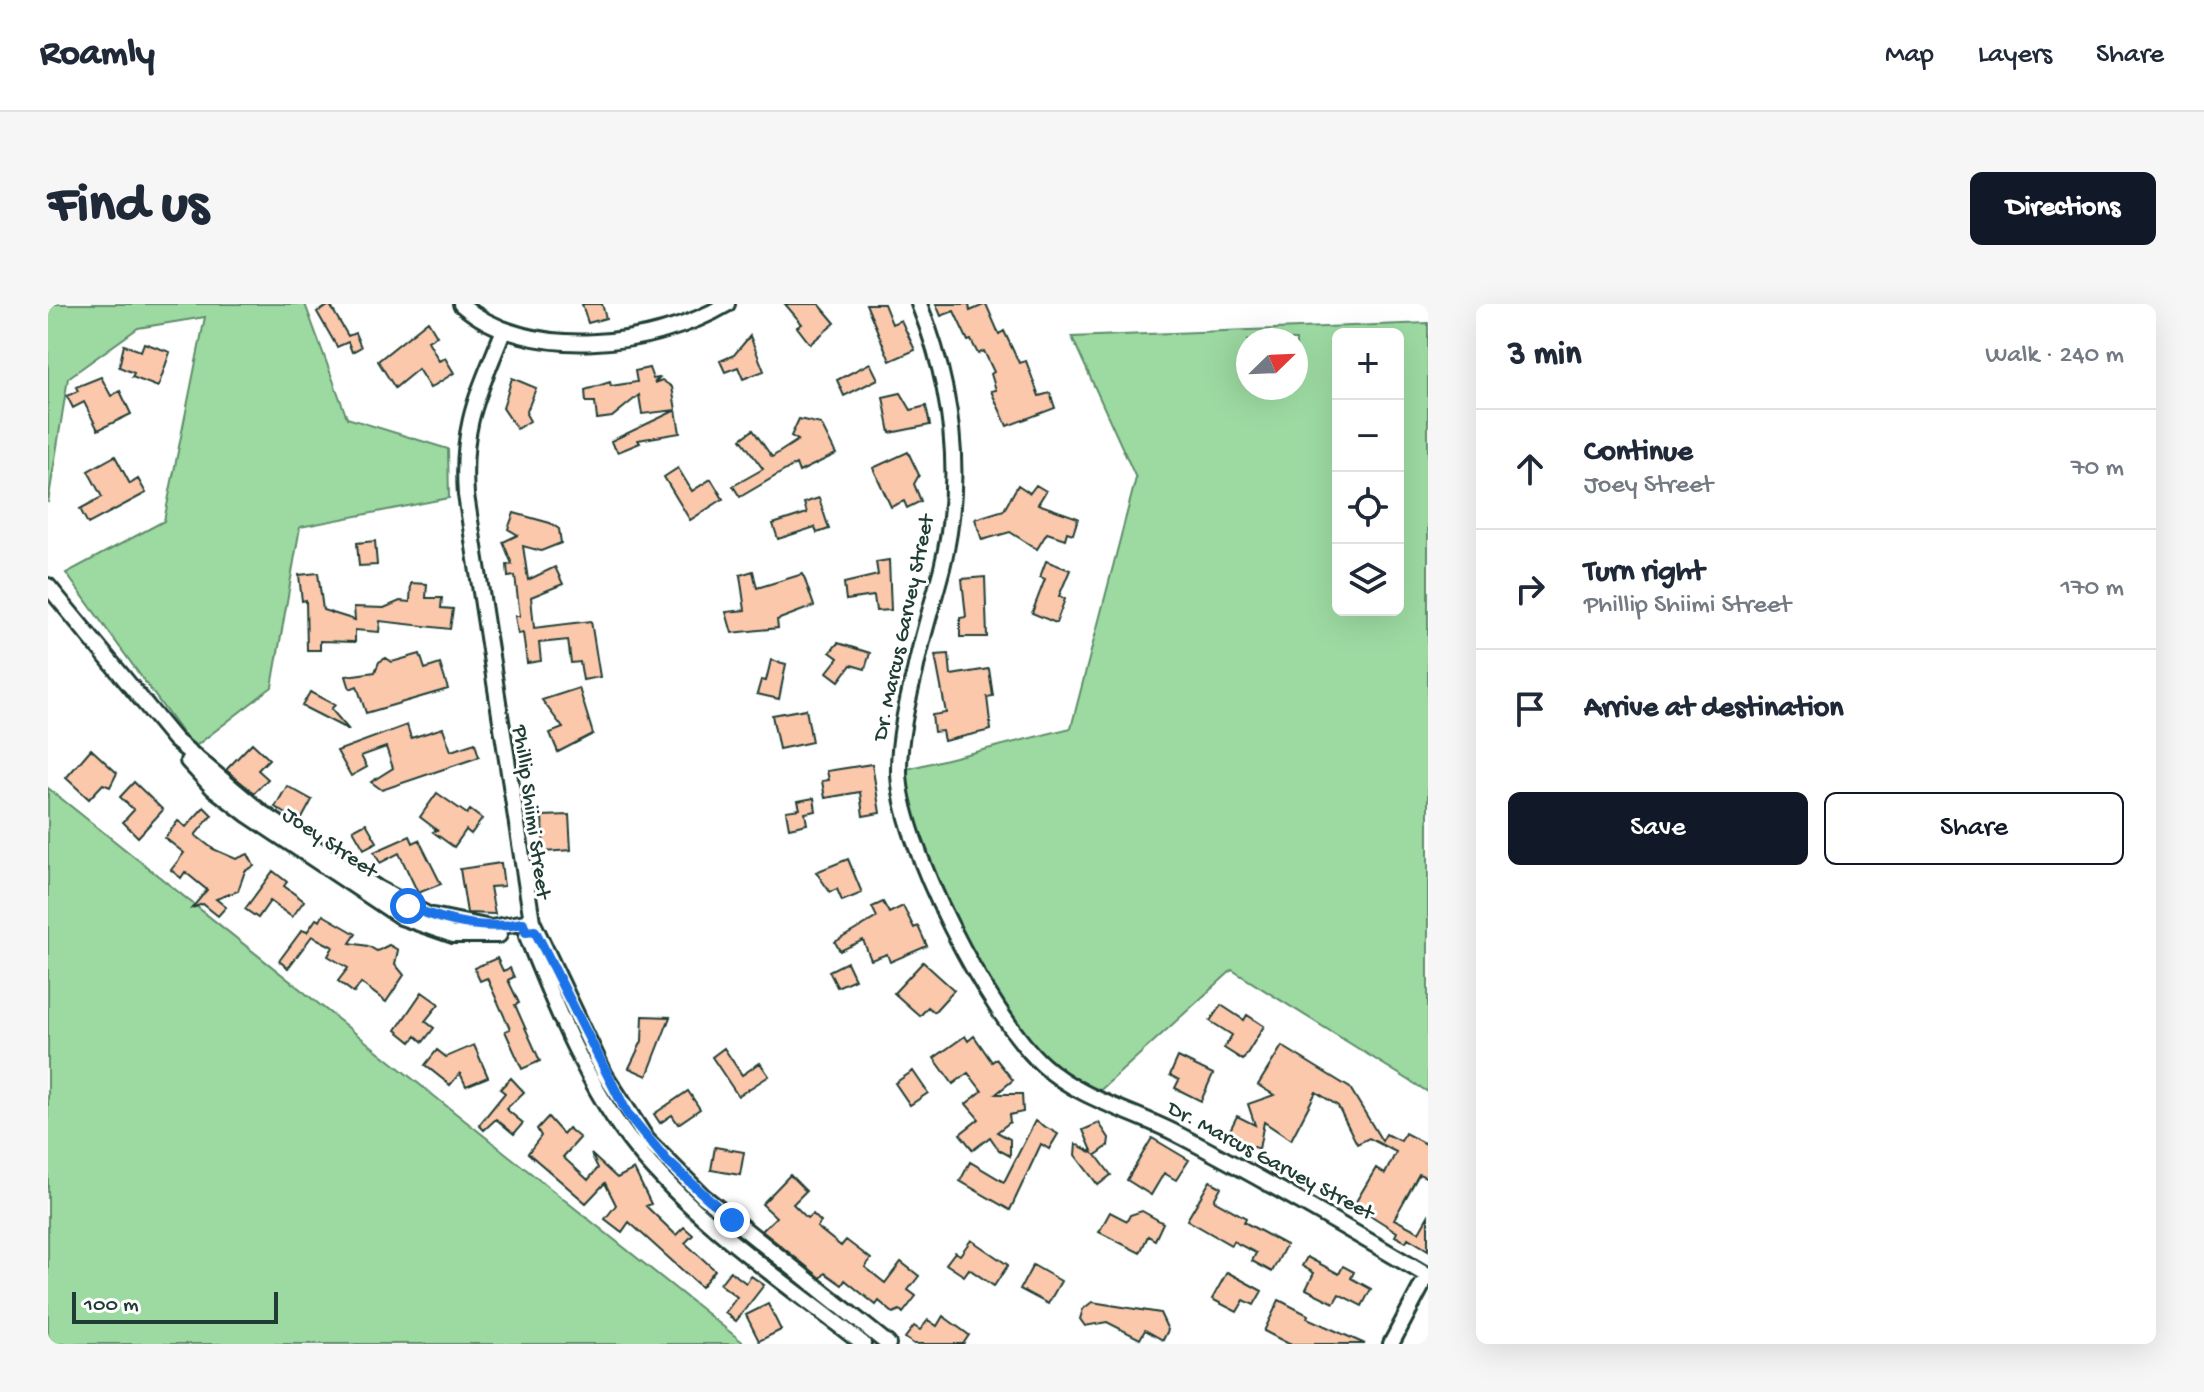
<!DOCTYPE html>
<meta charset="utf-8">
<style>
body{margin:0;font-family:"Gochi Hand",sans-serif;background:#f6f6f7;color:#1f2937}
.controls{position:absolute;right:24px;top:24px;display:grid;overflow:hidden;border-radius:12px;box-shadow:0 8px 32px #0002}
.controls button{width:72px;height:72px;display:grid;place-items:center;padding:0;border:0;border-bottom:2px solid #e0e1e3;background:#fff;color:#1f2937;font:40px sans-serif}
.compass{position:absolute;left:1188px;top:24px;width:72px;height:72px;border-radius:50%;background:#fff;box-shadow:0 8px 32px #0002;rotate:67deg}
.scale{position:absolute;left:24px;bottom:20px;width:206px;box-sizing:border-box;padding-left:8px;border:4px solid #1f3d34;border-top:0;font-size:22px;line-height:28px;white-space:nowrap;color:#1f3d34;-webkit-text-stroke:6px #fff;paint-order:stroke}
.stop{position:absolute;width:24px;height:24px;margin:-18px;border:6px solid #1a73e8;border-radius:50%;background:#fff}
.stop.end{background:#1a73e8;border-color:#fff;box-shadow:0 2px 8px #0008}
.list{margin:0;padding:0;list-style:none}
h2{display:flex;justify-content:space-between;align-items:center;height:104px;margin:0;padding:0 32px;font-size:34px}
h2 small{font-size:26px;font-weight:400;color:#747a83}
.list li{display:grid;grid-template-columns:52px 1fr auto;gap:24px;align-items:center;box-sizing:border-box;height:120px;padding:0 32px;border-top:2px solid #e0e1e3}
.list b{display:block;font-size:30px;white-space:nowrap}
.list p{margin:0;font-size:26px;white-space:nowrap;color:#747a83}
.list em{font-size:26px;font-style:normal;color:#747a83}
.actions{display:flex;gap:16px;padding:24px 32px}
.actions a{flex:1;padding:18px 0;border:2px solid #111827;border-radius:12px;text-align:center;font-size:28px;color:#111827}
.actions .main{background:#111827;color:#fff}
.icon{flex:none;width:44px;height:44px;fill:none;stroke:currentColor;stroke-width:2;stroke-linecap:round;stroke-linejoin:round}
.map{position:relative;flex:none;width:1380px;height:1040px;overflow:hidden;border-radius:12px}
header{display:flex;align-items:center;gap:48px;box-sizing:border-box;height:112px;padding:0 40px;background:#fff;border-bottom:2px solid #e0e1e3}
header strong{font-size:38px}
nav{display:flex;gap:44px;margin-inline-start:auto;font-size:28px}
.intro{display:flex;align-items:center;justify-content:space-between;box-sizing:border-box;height:192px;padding:0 48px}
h1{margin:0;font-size:56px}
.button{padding:20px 36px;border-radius:12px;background:#111827;color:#fff;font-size:28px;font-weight:700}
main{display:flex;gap:48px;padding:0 48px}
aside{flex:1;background:#fff;border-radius:12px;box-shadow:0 8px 32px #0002}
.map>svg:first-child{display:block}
</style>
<header>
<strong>Roamly</strong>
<nav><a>Map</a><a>Layers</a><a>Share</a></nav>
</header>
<div class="intro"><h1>Find us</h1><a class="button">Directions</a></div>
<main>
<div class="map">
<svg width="1380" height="1040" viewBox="0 0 1380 1040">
<rect width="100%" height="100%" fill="#fff"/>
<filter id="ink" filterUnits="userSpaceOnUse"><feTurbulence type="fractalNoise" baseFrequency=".0125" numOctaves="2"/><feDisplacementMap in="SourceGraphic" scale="16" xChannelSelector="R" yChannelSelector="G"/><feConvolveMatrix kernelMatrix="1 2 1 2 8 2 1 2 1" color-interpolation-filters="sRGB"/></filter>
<g filter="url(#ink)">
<path fill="#9ddaa2" stroke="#5e8c6b" stroke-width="2" fill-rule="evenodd" d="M0,0H257L299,114L400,145L401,194L252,223L224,383L145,444L18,269L116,217L157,13L90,24L20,74L0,199Z
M1380,19V788L1184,666L1045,793L972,734L883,581L851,467L1023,424L1088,174L1024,33ZM1290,30H1350V306H1290ZM1200,36H1248V84H1200Z
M0,484L697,1040H0Z"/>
<path fill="#fcc8ac" stroke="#1f3d34" stroke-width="2" d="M534,0H554L558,14L540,19Z
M737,0H771L787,19L762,40L749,23L754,20Z
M818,0H836L844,20L853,16L867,46L842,57Z
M888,0H921L922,7L938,0L951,30L956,27L971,59L978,57L991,92L1002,89L1007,104L959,122L943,87L948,86L943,70L946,68L936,47L930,50L923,36L920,37L906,7L893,12Z
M282,1L300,32L307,29L313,43L304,48L300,38L289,43L269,8Z
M380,17L389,32L380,37L391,57L397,54L406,69L382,84L370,65L347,84L330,57Z
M702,32L716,67L695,75L690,63L677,68L672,57L686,51Z
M96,39L122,48L110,83L84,73L86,69L71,63L76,41L93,47Z
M822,59L830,75L796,92L789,76Z
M601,64L605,75L611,74L606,79L614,76L624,83L628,106L594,110L591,91L564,113L549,115L547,98H538L537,86L562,78L563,82L589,78L587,67Z
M53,73L63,92L72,87L83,110L50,126L36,98L25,104L19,92L30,87L28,83Z
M464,74L488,84L478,110L482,117L469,125L455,104Z
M853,89L863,106L878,102L882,121L842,129L835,93Z
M628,106L632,129L590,136L592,139L570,148L564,140L563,137Z
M751,115L773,120L788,150L751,168L748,160L692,193L685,182L715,165L693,135L705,126L724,153L750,136L743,132Z
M860,148L871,171L866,180L873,197L859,204L856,197L843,203L825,164Z
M67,152L82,180L90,175L98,189L40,220L32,205L54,193L40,167Z
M630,164L644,187L663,175L675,195L642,216L616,173Z
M970,181L982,189L988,181L998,187L990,200L1030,214L1025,230L1019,228L1017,235L999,229L989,245L962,228L934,236L927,215L956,206Z
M771,194L781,225L769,229L767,223L730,235L725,220L759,209L756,199Z
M466,209L502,219L511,225L513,239L493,247L475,242L480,276L507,263L515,280L483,293L486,324L543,317L552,373L535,376L532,358L523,359L520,336L491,339L493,357L479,359L475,329L470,330L467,312H472L467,272L460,273L459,261L464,260L455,238L470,231L460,225Z
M327,237L329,261L311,262L309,239Z
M841,256L843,306L828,307L826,292L798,296L796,279L830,271L828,258Z
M998,257L1022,266L1011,292L1017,295L1008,319L984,309L997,275L992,273Z
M705,267L709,284L755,270L766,302L729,316L730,324L684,329L678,308L697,306L692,271Z
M270,269L275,306L307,316L306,303L336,304L352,297L362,298L363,279L379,280L378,294H394L393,304L405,305L402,325L332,317L331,328L307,326V338L272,337V346H259L258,296L254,297L251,271Z
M937,273L939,333H912V314L918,313L914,275Z
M790,339L822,349L817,365L803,361L791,377L779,368L790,354L782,348Z
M372,350L377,365L392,360L400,385L318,409L309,382L302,385L298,372L327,368L331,358L338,354L344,358Z
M901,350L903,371L941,365L945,392L939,393L943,426L896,437L894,427L886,428L884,411L898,409L887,351Z
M723,356L738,360L731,395L709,390L713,376L718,377Z
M531,384L545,430L510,448L502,429L515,424L494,396Z
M262,388L287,401L283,405L301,426L254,402Z
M758,405L764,438L731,445L724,411Z
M359,421L363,434L395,424L403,447L427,439L431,453L334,486L323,478L345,464L338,443L313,452L319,463L303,472L289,447Z
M204,439L221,455L210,466L220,475L206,489L178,466Z
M43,445L69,469L62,483L55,480L41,495L18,474Z
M824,460L832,509L815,512L812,488L777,494L774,477L781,476L779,467Z
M86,478L115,506L90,533L75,518L86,506L72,493Z
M239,482L264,496L252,518L227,503Z
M389,489L419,510L422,506L434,515L423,530L418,526L406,543L385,528L389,526L372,513Z
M766,494L768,507L757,509L759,520L741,524L738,507L752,505L750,497Z
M156,503L164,511L147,531L165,545L188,555L200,550L206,562L197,567L190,587L168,595L178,603L170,612L155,600L144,604L159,586L137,568L133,574L123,566L136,549L117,534L130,517L138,523Z
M521,511L523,546L496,548L494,512Z
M318,519L329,538L316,545L305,526Z
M362,532L365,539L371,536L393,580L370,589L351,549L332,559L326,548Z
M800,555L814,589L794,597L789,585L782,588L768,568Z
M453,559L456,582L442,583L447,610L419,609L412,565Z
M225,567L239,578L236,582L256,597L244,613L222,597L210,614L197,605Z
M835,598L841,609L855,602L866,624L870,622L879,642L842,658L839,650L823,656L815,636L792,647L787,638L829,613L824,603Z
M275,611L308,630L302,639L320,642L329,647L341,641L350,646L347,660L356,671L338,698L313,679L306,689L290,677L300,664L280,652L285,643L264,632L240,664L231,657L254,626L259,628L268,615L272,617Z
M449,654L455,667L462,664L466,673L460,676L471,699L467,701L492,757L474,765L457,727L462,725L439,674L432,677L426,664Z
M799,658L807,675L789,683L781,667Z
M875,658L906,686L886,708L880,703L872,712L846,689Z
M374,688L391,700L377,717L386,724L375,738L368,732L363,738L348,726Z
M1173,701L1196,716L1199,711L1216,722L1195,756L1176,744L1184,731L1162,717Z
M595,712L622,713L599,772L581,764L594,737Z
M917,732L920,737L926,732L944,758L948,755L965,776L948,790H974L975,808L961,811L962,818L949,828L962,835V852L951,846L942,833L925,846L912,830L931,815L918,800L934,787L920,769L905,780L886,754Z
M426,741L440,773L418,782L412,769L402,781L377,761L389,746L398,753Z
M1234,742L1302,784L1334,837L1338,830L1353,837L1357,829L1380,841V874L1371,870L1346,915L1371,928L1380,912V946L1360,934L1358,938L1347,932L1349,928L1306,901L1328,864L1337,870L1348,848L1321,834L1309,840L1290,802L1268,788L1243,836L1216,818L1211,845L1179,832L1189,812L1207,821L1200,800L1226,791L1210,781Z
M676,744L694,771L712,759L721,772L690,792L664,753Z
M1130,753L1165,770L1153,797L1127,784L1131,776L1122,771Z
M865,767L880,789L862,801L847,779Z
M463,774L476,788L458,805L475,819L466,830L448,815L436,826L431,821L457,789L452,785Z
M640,787L652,805L630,820L624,811L612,819L606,810Z
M500,813L515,830L520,824L532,834L515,853L540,876L550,864L543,850L569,874L586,865L603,900L598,902L628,931L636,923L645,931L637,939L667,966L653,983L581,918L574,928L557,915L568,901L557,879L538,899L480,849L493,832L489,825Z
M987,817L1010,830L1001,845L993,840L962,906L912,877L922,858L956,878Z
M1051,819L1061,834L1060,842L1048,851L1063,871L1050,881L1027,851L1028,840L1045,849L1035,826Z
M1104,834L1141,856L1128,876L1116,869L1103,891L1079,876Z
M667,843L696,848L692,871L663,866Z
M742,871L758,887L745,900L759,914L765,910L773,918L769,923L793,942L798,936L823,955L817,963L837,979L853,958L871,972L860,986L868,992L855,1009L852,1006L845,1009L831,997L828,1001L797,976L794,981L777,969L773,974L714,927L728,913L714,900Z
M1162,877L1173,883L1166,896L1198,914L1196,918L1238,941L1224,968L1204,957L1208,949L1185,937L1183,941L1139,916Z
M1094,907L1115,919L1107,936L1100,932L1092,949L1051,928L1062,908L1079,917L1082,911Z
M923,936L960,961L946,982L921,965L916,972L898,960L907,948L912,951Z
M1259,953L1291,970L1295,962L1306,968L1303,974L1323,985L1314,1002L1291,990L1286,999L1258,985L1266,969L1254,962Z
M985,961L1013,977L1000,1000L972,985Z
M682,967L698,979L703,972L716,981L688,1017L677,1009L689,993L672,980Z
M1179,968L1214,987L1206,1001L1196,996L1189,1008L1164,995Z
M1231,996L1260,1011L1259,1014L1317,1040H1241L1216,1027Z
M1044,998L1112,1009L1120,1026L1115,1036L1097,1026L1092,1035L1059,1018L1037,1022L1032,1015L1035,1005Z
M720,1000L733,1026L711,1037L698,1011Z
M895,1012L921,1031L915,1040H866L857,1034L866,1022L872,1026L880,1016L889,1022Z"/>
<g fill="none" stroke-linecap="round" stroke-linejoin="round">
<defs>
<path id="minor" d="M413,0C480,59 607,43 679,0
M871,0C905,85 916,174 894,264C885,299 874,332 867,367C859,399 851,434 851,466C850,536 943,715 995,761C1032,795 1085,807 1129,830C1214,874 1297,923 1380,972
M455,28C430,91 413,120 418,191L484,617L557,771L599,836L655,892L840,1040
M0,282L127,436L214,509L329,584L380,611L443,624L484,617
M140,457L165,484L200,511L353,613L405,631H451
M479,632C505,698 543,790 588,844C651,921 738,979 815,1040
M1343,1040L1379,972"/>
</defs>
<use href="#minor" stroke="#1f3d34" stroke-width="20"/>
<use href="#minor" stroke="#fff" stroke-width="14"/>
</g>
</g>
<g fill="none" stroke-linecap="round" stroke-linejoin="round" filter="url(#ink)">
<path stroke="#1a73e8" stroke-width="10" d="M360,602C397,618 435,627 475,619L478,628L487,627L579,809L619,857L684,916"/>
</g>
<g text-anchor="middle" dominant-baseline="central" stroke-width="6" stroke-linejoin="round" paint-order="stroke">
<g font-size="22" fill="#1f3d34" stroke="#fff">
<text transform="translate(857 324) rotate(-78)">Dr. Marcus Garvey Street</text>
<text transform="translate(482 508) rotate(82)">Phillip Shiimi Street</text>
<text transform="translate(281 540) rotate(34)">Joey Street</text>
<text transform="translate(1222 858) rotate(28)">Dr. Marcus Garvey Street</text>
</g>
</g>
</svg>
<div class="controls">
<button>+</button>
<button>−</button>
<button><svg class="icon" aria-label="locate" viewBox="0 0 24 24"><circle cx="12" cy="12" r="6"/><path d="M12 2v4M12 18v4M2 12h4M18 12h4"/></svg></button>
<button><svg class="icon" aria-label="layers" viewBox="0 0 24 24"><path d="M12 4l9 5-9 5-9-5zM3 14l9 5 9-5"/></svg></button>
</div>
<svg class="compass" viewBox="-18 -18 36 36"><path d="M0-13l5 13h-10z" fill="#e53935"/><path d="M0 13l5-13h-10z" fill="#747a83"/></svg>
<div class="scale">100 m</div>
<div class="stop" style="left:360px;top:602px"></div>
<div class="stop end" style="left:684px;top:916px"></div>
</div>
<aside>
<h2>3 min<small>Walk · 240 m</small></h2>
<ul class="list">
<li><svg class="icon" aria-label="ahead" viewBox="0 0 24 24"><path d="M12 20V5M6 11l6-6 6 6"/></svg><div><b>Continue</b><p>Joey Street</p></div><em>70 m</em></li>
<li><svg class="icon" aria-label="right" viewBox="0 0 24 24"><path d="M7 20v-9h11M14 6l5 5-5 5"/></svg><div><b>Turn right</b><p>Phillip Shiimi Street</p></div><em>170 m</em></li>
<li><svg class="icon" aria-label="arrive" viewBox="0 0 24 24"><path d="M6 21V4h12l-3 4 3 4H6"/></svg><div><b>Arrive at destination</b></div></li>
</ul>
<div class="actions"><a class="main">Save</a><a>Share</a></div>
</aside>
</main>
